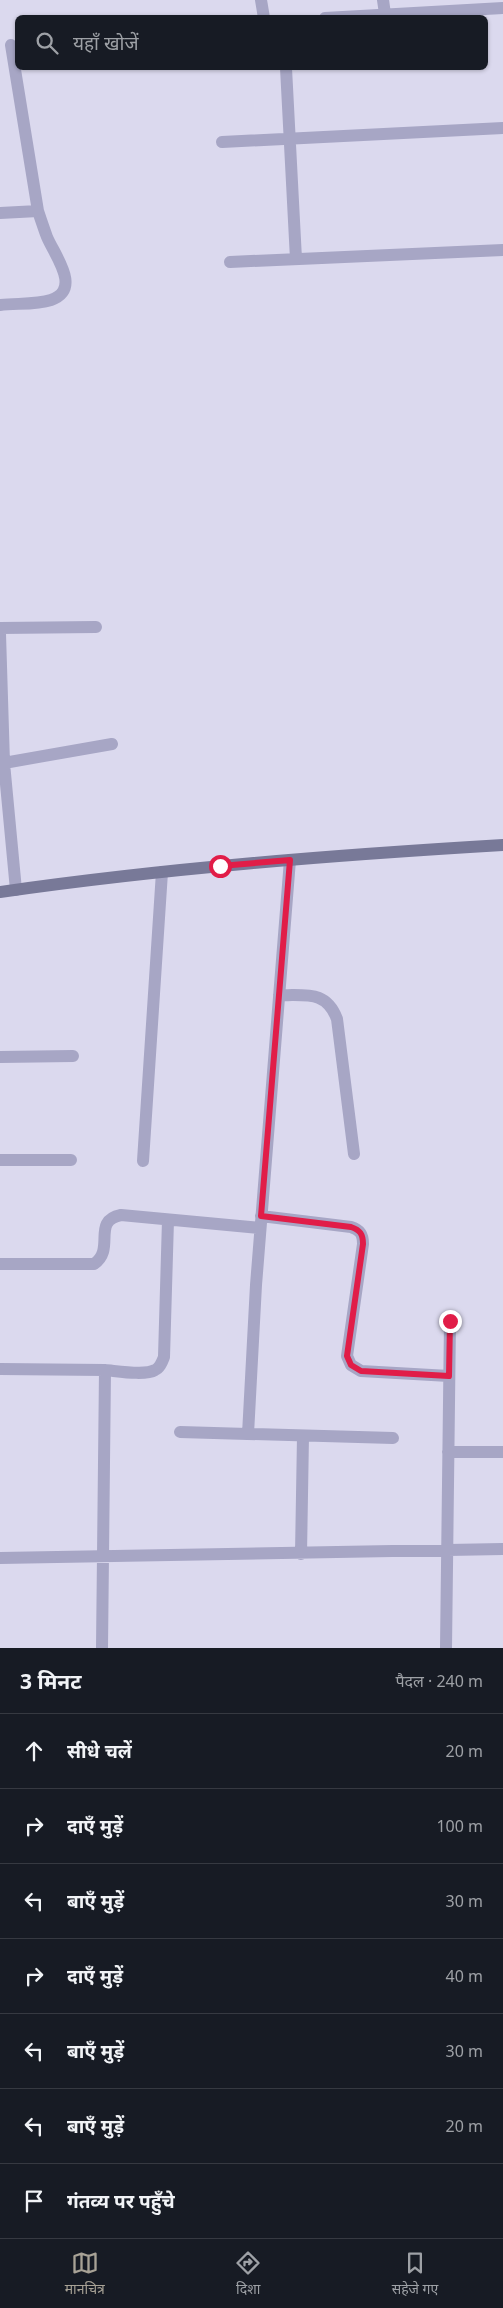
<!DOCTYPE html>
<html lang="hi">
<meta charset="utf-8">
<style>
body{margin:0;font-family:"Noto Sans","Noto Sans Devanagari",sans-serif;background:#20242c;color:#f1f3f6}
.stop{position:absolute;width:15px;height:15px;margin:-11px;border:4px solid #e11d48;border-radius:50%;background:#fff}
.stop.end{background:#e11d48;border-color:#fff;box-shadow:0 1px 5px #0008}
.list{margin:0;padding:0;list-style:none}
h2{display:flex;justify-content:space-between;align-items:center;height:65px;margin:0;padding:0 20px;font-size:21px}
h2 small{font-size:16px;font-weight:400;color:#9ea1a6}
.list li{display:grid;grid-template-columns:32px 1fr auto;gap:15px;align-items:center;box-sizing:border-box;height:75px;padding:0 20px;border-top:1px solid #363941}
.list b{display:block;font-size:19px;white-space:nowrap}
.list em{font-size:16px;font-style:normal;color:#9ea1a6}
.icon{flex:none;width:28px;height:28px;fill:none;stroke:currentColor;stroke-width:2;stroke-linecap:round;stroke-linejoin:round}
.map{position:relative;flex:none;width:503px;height:1648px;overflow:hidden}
.search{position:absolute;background:#171b24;box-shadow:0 1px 4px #0004;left:15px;right:15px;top:15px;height:55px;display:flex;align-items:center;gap:12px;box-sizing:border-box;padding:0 18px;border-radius:8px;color:#9ea1a6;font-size:19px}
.sheet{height:590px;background:#171b24}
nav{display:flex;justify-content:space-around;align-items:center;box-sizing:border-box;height:70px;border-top:1px solid #363941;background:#171b24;font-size:14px;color:#9ea1a6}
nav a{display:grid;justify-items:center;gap:2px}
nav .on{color:#a8a296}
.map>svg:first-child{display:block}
</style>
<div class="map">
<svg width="503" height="1648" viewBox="0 0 503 1648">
<rect width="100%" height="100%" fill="#dbd9ee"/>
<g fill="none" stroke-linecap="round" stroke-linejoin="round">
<path stroke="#a7a6c5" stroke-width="12" d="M261,0L264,18
M383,0L385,14
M325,18L503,8
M286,68L296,259
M222,142L503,128
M0,213L38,211
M230,262L503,250
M0,305C16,303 36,305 51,300C82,289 55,256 47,237C44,229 41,220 38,211L11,45
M0,628L96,627
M0,634L4,763L16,890
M4,763L112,744
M279,995C306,996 326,990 337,1019L354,1154
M0,1057L73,1056
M0,1160H71
M143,1161L162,872
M261,1216L351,1227C360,1230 363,1234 363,1244L347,1356L351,1365L361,1371L449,1376
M0,1264H94C116,1249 91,1221 121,1215L260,1228
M0,1369L105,1370L102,1648
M105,1370C117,1371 145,1376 155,1370C160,1368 162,1362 164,1357L168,1220
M180,1432L393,1438
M248,1434L256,1285L290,860
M448,1452H503
M301,1554L303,1436
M0,1558L503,1549
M446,1648L450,1321"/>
<path stroke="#787998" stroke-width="12" d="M0,892C167,868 335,855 503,845"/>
</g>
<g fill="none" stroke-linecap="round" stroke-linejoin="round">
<path stroke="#e11d48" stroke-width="6" d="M220,866L290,860L261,1216L351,1227C360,1230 363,1234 363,1244L347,1356L351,1365L361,1371L449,1376L450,1321"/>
</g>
</svg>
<div class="stop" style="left:220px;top:866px"></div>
<div class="stop end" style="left:450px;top:1321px"></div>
<div class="search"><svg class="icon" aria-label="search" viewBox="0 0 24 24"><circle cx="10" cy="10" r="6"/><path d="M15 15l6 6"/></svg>यहाँ खोजें</div>
</div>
<section class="sheet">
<h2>3 मिनट<small>पैदल · 240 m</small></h2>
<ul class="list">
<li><svg class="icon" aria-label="ahead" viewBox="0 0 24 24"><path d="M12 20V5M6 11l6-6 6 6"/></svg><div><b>सीधे चलें</b></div><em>20 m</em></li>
<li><svg class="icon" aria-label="right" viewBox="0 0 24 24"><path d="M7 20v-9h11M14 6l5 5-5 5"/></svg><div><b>दाएँ मुड़ें</b></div><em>100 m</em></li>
<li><svg class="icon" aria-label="left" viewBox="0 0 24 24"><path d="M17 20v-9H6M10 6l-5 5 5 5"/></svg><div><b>बाएँ मुड़ें</b></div><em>30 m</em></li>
<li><svg class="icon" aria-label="right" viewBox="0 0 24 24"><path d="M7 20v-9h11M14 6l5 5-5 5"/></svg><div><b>दाएँ मुड़ें</b></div><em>40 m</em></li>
<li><svg class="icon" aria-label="left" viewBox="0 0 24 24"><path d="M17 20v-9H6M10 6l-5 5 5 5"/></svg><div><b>बाएँ मुड़ें</b></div><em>30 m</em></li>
<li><svg class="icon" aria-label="left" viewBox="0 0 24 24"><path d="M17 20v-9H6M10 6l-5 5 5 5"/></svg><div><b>बाएँ मुड़ें</b></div><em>20 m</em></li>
<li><svg class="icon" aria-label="arrive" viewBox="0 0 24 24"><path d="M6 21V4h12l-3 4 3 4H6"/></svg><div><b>गंतव्य पर पहुँचे</b></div></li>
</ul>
</section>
<nav>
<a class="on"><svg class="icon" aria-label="map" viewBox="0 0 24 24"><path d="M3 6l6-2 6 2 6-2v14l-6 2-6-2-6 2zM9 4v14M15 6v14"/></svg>मानचित्र</a>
<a><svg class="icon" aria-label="directions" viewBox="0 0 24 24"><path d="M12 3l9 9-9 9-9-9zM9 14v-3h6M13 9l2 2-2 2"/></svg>दिशा</a>
<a><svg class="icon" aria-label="saved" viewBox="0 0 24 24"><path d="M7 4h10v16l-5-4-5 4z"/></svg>सहेजे गए</a>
</nav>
